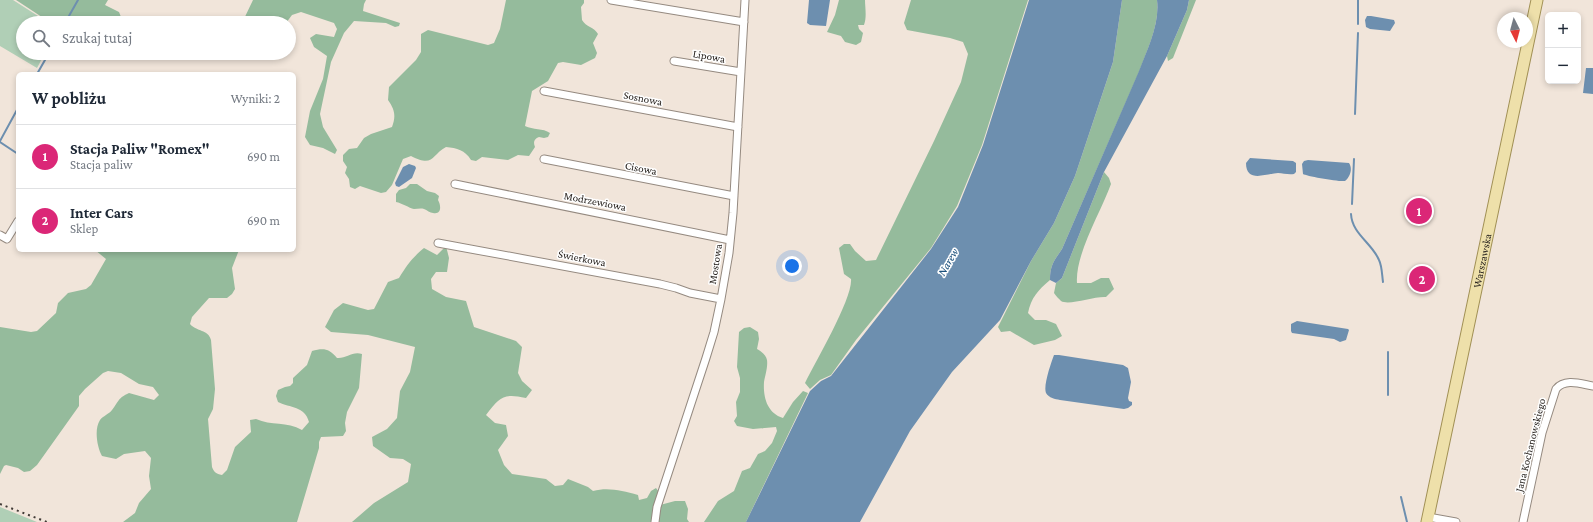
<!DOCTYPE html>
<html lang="pl">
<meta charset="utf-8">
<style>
body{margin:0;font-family:"Crimson Pro",serif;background:#f2f2f3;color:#1f2937}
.controls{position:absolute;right:12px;top:12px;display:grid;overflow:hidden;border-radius:6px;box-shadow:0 2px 6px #0003}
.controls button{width:36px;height:36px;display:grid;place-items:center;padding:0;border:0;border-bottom:1px solid #e0e1e3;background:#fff;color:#1f2937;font:20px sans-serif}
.compass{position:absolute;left:1497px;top:12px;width:36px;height:36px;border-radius:50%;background:#fff;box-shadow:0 2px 6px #0003;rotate:174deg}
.you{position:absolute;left:792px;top:266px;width:14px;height:14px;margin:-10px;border:3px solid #fff;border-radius:50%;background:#1a73e8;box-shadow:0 0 0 6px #1a73e833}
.badge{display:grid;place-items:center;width:26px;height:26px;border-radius:50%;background:#db2777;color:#fff;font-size:13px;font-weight:700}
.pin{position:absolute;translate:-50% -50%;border:2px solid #fff;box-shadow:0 1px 4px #0006}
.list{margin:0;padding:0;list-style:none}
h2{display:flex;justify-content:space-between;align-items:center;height:52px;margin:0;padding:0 16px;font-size:17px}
h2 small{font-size:13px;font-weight:400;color:#747a83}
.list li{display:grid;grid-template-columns:26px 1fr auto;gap:12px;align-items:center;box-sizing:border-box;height:64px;padding:0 16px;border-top:1px solid #e0e1e3}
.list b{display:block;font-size:15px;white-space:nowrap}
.list p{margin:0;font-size:13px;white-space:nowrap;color:#747a83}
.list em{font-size:13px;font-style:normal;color:#747a83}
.icon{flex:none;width:22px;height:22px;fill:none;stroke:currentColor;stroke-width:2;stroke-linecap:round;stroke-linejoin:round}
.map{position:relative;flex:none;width:1593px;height:522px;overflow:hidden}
.search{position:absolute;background:#fff;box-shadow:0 2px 6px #0003;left:16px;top:16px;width:280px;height:44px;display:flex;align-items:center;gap:10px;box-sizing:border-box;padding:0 14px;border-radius:22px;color:#747a83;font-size:15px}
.panel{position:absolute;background:#fff;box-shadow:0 2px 6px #0003;left:16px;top:72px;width:280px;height:180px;border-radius:6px}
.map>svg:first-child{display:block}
</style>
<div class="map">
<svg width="1593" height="522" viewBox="0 0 1593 522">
<rect width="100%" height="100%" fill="#f1e5da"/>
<path fill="#b0cfb6" d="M0,0H13L49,23H23V53H45L37,68L0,46Z
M0,507L37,522H0Z"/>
<path fill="#95bb9c" d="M16,0H108L105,5L119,12L121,17L119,23H51Z
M253,0H366L364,4L363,11L400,23L399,26L395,27L386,23L354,21L344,33L331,62L320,114L323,127L337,150L335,154L323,148L310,145L305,137L310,111L323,79L327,56L314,47L310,38L316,34L334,37L337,29L334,23L301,12L292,15L286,23H242Z
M506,0H584V3L581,7L582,20C586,27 594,27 598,34L593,43L597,53L595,58L581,65L563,62L558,63L548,81L532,91L525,126C533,130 543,128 550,133L548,137L544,138L539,137C534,139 533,142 535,147L529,156L518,155L508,160L482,157L476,161L471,160C465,150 457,148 446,147C431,155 434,168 411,156L403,159L392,185L386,192L381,193L360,186L355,189L350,187L349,179L345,173L347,167L343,161V155L349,149L357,148L364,138L371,134L392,127C396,116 395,110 388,100L389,87L416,60L421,52V34L428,30L488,45L494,43L500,29Z
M839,0H865C865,7 867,17 864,25H858L859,29L863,33L861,42L856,45L845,42L841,36L827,32L835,15Z
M911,0H1028L982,145L957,206L931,248L856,340L831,375L820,380L810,389L805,383C816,361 853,298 851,279L844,274L839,248L844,244H850L855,251L866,261L876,260L934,141L961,82L968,54L963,42L950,38L907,30L904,23Z
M1122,0H1157C1160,24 1147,50 1139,72L1062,249C1054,261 1050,265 1050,280C1038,290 1031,298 1028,313L1035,320H1046L1056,324L1062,336L1055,340L1034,345L1010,331L1001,332L998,327L1031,261L1054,223L1075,176L1113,62Z
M1189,0H1196L1173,58L1168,61L1167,56L1187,10Z
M1104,172L1109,178L1111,184C1101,212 1075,254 1077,283H1091L1101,278H1109L1114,289L1106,297C1094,296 1069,306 1061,301C1059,299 1056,296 1054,293L1056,283L1062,278Z
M410,184H417L427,191L435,193L439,196L438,200C441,205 442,215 433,213C430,213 427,210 424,209C421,208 417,209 414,209C409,208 402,203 396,202V194L399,190L406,188Z
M446,246L449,258L447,272H436L431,279L432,289L446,297L466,301L474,327L516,341L522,347L518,373L522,381L532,390L526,398C503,393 500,397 486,415L495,423L506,425L508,436L498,450L504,465L512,474L546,479L555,486L563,485L568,479L588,487L593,491C609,487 622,491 638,495L639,500L647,498L651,491L656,488L659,492L660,505L675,501H685L688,509L687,519L689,522H352L374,503L408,482L411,464L403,459L390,458L373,446L372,437L387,429L397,418L400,391L410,372L415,347L368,335L331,332L325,327L334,310L343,303L368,310L374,309L388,282L399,278C407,265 412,258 424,248L437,255Z
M95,250H239L232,268L235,289L232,294L227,298H209L192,317L190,324C197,332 208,329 211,340L215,389L213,409L208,419L212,467C214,472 216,474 222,475L227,470L235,447L251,432L250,420L256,419C271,426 287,421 302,430L309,422C305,406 290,408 278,402L276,396L278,390L285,387L290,386L293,383V378L307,365L312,351C323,348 329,348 337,358C346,359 352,351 362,354L359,388L347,412L345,423L346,431L343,436L321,437L319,442V448L297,522H123L135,513L139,503L151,489L149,476L151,458L145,451L124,454L116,459L102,456C97,447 94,429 100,420C103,416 109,414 112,410C119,401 118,398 129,393L154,400L159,395L153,387L139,384L121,373L108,371L103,373L85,389L79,396V406L37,465L30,471L24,472L18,468L6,465L4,466L0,474V327L31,332L37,331L56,313L58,303L68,293L86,289L91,285L106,259Z
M750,327L758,332L759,339L757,349C761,351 766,355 767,360C768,367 765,376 764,382C763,397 767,413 783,418L793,402L803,391L808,393L746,522H704L718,501L734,491L742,471L750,468L758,454L765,451L772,443L777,431L776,427L753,429L737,426L734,421L737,416L736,402L740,392V378L737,367L739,332L744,328Z"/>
<path fill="#6d8faf" d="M809,0H830L826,26L810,25L807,23Z
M1029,0H1122L1113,62L1075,176L1054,223L1031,261L1000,320L952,372L910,431L860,522H746L810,391L821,381L831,376L931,249L958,207L983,145Z
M1157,0H1189L1187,10L1167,56L1104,172L1062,278L1056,283L1050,280C1050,265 1054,261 1062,249L1139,71C1147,50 1160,24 1157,0Z
M1371,16L1394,20L1395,23L1390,31L1370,29L1366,27L1365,20L1367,16Z
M1586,68H1593V94L1583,93Z
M1250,158L1293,161L1296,163V172L1294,174C1288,175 1283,173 1278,173C1265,174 1246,183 1246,163Z
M1308,160L1349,163C1353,169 1350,177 1345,181C1339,182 1306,176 1303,174L1302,164L1304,161Z
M409,164L415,166L416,168L412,178L399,187L396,186L395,183L403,167Z
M1297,321L1348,329L1349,330L1346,340L1340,342L1334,339L1292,333L1291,331V324Z
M1054,355H1059L1123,365L1128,368L1131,382L1128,398L1129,401L1132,402V405L1128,408L1124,409L1060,400C1055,399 1049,398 1046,393C1043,386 1051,363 1054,355Z"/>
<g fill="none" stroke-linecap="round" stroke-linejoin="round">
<path stroke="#6d8faf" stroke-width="2" d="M65,23L78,0
M1358,24V0
M37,74L49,53
M1355,114L1358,33
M0,141L18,108
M0,142L18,154
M1352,204L1354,159
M1351,214C1352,234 1372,243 1379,260C1382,266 1382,275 1383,282
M1388,352V395
M1401,497L1407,522"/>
<defs>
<path id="minor" d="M611,0L744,22
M674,61L741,72
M544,91L738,127
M544,159L734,196
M455,184L730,240
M0,235L7,239L18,221
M438,243L660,284L676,288L690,293L721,299
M1428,517L1456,522
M655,522L657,507L706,358L714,332L721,299L729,253L733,213L745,0
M1523,522L1542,433L1556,389C1565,378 1581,384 1593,386"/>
<g id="primary">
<path id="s1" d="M1427,522L1537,0"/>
</g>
</defs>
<use href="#minor" stroke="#958a80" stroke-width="9"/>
<use href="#primary" stroke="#a19055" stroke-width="13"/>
<use href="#minor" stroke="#fff" stroke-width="7"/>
<use href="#primary" stroke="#eee0aa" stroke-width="11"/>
<path stroke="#413b36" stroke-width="2" stroke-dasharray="2 4" stroke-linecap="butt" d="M0,504L47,522"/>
</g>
<g text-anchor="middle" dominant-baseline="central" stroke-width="3" stroke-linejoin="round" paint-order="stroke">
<g font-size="11" fill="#27221e" stroke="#fff">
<text transform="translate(709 56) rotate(10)">Lipowa</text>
<text transform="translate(643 98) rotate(11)">Sosnowa</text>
<text transform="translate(641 168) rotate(11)">Cisowa</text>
<text transform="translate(595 201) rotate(11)">Modrzewiowa</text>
<text transform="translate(582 258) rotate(11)">Świerkowa</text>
<text stroke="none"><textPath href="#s1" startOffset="267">Warszawska</textPath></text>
<text transform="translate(715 264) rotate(-81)">Mostowa</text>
<text transform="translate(1530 445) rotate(-76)">Jana Kochanowskiego</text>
</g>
<g font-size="12" font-style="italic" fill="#1c517c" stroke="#fff">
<text transform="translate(948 262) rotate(-60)">Narew</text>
</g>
</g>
</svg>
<div class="controls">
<button>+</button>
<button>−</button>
</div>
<svg class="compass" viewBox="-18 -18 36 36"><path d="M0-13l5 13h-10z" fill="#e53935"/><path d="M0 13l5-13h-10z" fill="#747a83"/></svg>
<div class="you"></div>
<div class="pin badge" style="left:1419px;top:211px">1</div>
<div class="pin badge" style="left:1422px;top:279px">2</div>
<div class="search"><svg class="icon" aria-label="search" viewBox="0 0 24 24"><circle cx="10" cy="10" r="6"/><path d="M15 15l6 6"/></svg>Szukaj tutaj</div>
<section class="panel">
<h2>W pobliżu<small>Wyniki: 2</small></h2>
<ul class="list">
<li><span class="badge">1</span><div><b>Stacja Paliw &quot;Romex&quot;</b><p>Stacja paliw</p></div><em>690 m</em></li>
<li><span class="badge">2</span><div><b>Inter Cars</b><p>Sklep</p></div><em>690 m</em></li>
</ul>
</section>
</div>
